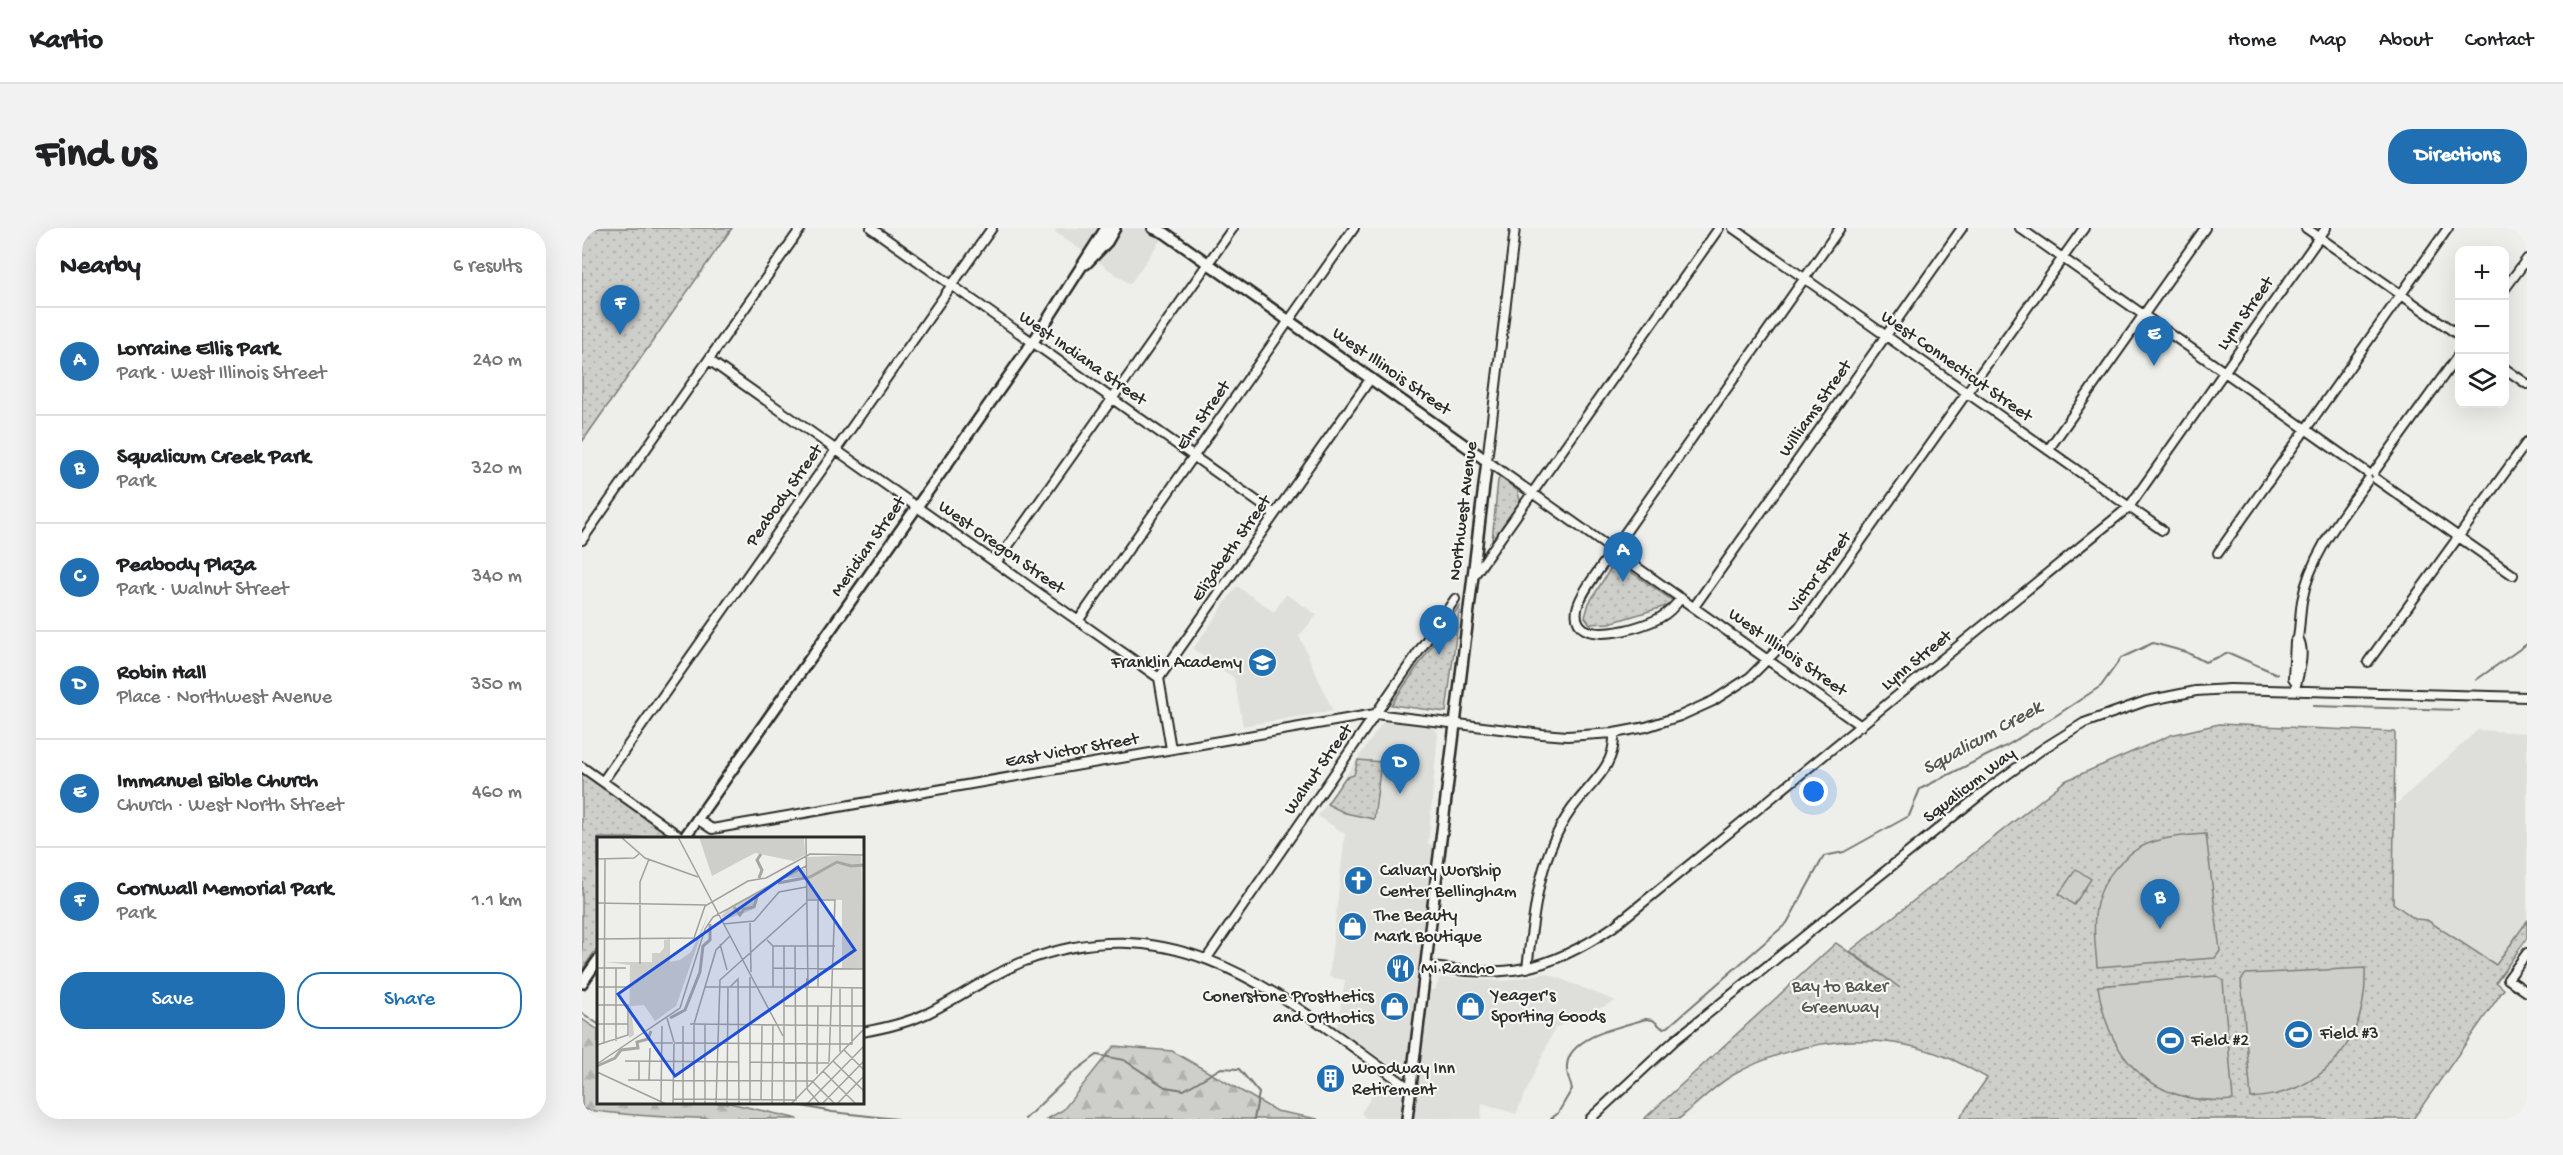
<!DOCTYPE html>
<meta charset="utf-8">
<style>
body{margin:0;font-family:"Gochi Hand",sans-serif;background:#f2f2f2;color:#202124}
.controls{position:absolute;right:18px;top:18px;display:grid;overflow:hidden;border-radius:12px;box-shadow:0 6px 24px #0002}
.controls button{width:54px;height:54px;display:grid;place-items:center;padding:0;border:0;border-bottom:2px solid #e0e0e0;background:#fff;color:#202124;font:30px sans-serif}
.you{position:absolute;left:1232px;top:564px;width:21px;height:21px;margin:-15px;border:4px solid #fff;border-radius:50%;background:#1a73e8;box-shadow:0 0 0 9px #1a73e833}
.badge{display:grid;place-items:center;width:39px;height:39px;border-radius:50%;background:#1f6fb2;color:#fff;font-size:20px;font-weight:700}
.pin{position:absolute;translate:-50% -50px;filter:drop-shadow(0 2px 3px #0008)}
.pin::after{content:'';position:absolute;top:32px;width:21px;height:18px;background:inherit;clip-path:polygon(0 0,100% 0,50% 100%)}
.list{margin:0;padding:0;list-style:none}
h2{display:flex;justify-content:space-between;align-items:center;height:78px;margin:0;padding:0 24px;font-size:26px}
h2 small{font-size:20px;font-weight:400;color:#757577}
.list li{display:grid;grid-template-columns:39px 1fr auto;gap:18px;align-items:center;box-sizing:border-box;height:108px;padding:0 24px;border-top:2px solid #e0e0e0}
.list b{display:block;font-size:22px;white-space:nowrap}
.list p{margin:0;font-size:20px;white-space:nowrap;color:#757577}
.list em{font-size:20px;font-style:normal;color:#757577}
.actions{display:flex;gap:12px;padding:18px 24px}
.actions a{flex:1;padding:14px 0;border:2px solid #1f6fb2;border-radius:24px;text-align:center;font-size:21px;color:#1f6fb2}
.actions .main{background:#1f6fb2;color:#fff}
.icon{flex:none;width:33px;height:33px;fill:none;stroke:currentColor;stroke-width:2;stroke-linecap:round;stroke-linejoin:round}
.map{position:relative;flex:none;width:1945px;height:891px;overflow:hidden;border-radius:24px}
header{display:flex;align-items:center;gap:36px;box-sizing:border-box;height:84px;padding:0 30px;background:#fff;border-bottom:2px solid #e0e0e0}
header strong{font-size:28px}
nav{display:flex;gap:33px;margin-inline-start:auto;font-size:21px}
.intro{display:flex;align-items:center;justify-content:space-between;box-sizing:border-box;height:144px;padding:0 36px}
h1{margin:0;font-size:42px}
.button{padding:15px 27px;border-radius:24px;background:#1f6fb2;color:#fff;font-size:21px;font-weight:700}
main{display:flex;gap:36px;padding:0 36px}
aside{flex:1;background:#fff;border-radius:24px;box-shadow:0 6px 24px #0002}
.map>svg:first-child{display:block}
</style>
<header>
<strong>Kartio</strong>
<nav><a>Home</a><a>Map</a><a>About</a><a>Contact</a></nav>
</header>
<div class="intro"><h1>Find us</h1><a class="button">Directions</a></div>
<main>
<aside>
<h2>Nearby<small>6 results</small></h2>
<ul class="list">
<li><span class="badge">A</span><div><b>Lorraine Ellis Park</b><p>Park · West Illinois Street</p></div><em>240 m</em></li>
<li><span class="badge">B</span><div><b>Squalicum Creek Park</b><p>Park</p></div><em>320 m</em></li>
<li><span class="badge">C</span><div><b>Peabody Plaza</b><p>Park · Walnut Street</p></div><em>340 m</em></li>
<li><span class="badge">D</span><div><b>Robin Hall</b><p>Place · Northwest Avenue</p></div><em>350 m</em></li>
<li><span class="badge">E</span><div><b>Immanuel Bible Church</b><p>Church · West North Street</p></div><em>460 m</em></li>
<li><span class="badge">F</span><div><b>Cornwall Memorial Park</b><p>Park</p></div><em>1.1 km</em></li>
</ul>
<div class="actions"><a class="main">Save</a><a>Share</a></div>
</aside>
<div class="map">
<svg width="1945" height="891" viewBox="0 0 1945 891">
<defs>
<pattern id="green-dots" width="8" height="8" patternUnits="userSpaceOnUse" patternTransform="scale(1.5)"><rect width="8" height="8" fill="#cececa"/><path d="M2 2h.1M6 6h.1" fill="none" stroke="#b1b1ae" stroke-width="1.8" stroke-linecap="round"/></pattern>
<pattern id="forest-firs" width="22" height="20" patternUnits="userSpaceOnUse" patternTransform="scale(1.5)"><rect width="22" height="20" fill="#cececa"/><path d="M5 1l3.5 6h-7zM16 11l3.5 6h-7z" fill="#b1b1ae"/></pattern>
</defs>
<rect width="100%" height="100%" fill="#eeeeea"/>
<filter id="ink" filterUnits="userSpaceOnUse"><feTurbulence type="fractalNoise" baseFrequency=".0167" numOctaves="2"/><feDisplacementMap in="SourceGraphic" scale="12" xChannelSelector="R" yChannelSelector="G"/><feConvolveMatrix kernelMatrix="1 2 1 2 8 2 1 2 1" color-interpolation-filters="sRGB"/></filter>
<g filter="url(#ink)">
<path fill="#dededb" d="M475,0H587L548,56L473,4Z
M655,358L692,384L704,366L735,387L717,408L751,483L661,498L652,450L611,421Z
M801,494L848,497L856,505L846,616L852,617L834,760L853,762L858,749L922,753L964,745L1034,773L973,800L934,886L900,875L899,891H784L779,885L809,838L755,799L763,752L747,749L763,606L736,588Z
M1896,502L1945,505V693L1914,737L1845,692L1833,691L1810,675L1812,578Z"/>
<path fill="url(#green-dots)" stroke="#7c7c7a" stroke-width="1.5" d="M0,0H150L0,214Z
M919,250L936,263L938,273L910,313L916,252Z
M1033,333L1094,375L1028,395L1008,396L1003,389L1007,375Z
M878,377L864,484L809,477Z
M1637,496L1813,504L1811,675L1833,691L1845,692L1914,737L1945,693V710L1914,754L1922,761L1831,891H1377L1405,850C1392,843 1378,834 1364,829C1294,801 1216,811 1151,847C1132,858 1114,877 1097,891H1062L1254,715L1318,760L1268,723L1483,553L1589,507Z
M776,532L799,534L792,591L763,585L745,576L763,550L772,547Z
M0,544L92,610H16V719L0,742Z"/>
<path fill="url(#forest-firs)" stroke="#7c7c7a" stroke-width="1.5" d="M0,791L16,802V874L148,875L216,891C152,891 61,891 0,881Z
M532,818L590,823L694,883L736,891H465L481,882Z"/>
<path fill="#cececa" stroke="#7c7c7a" stroke-width="1.5" d="M1624,606L1638,723L1633,730L1515,739C1514,722 1511,705 1513,688C1516,653 1543,620 1578,612C1593,608 1608,607 1624,606Z
M1494,641L1509,651L1492,677L1477,666Z
M1783,740C1786,813 1742,865 1669,870L1659,752L1664,746Z
M1634,748L1641,753L1651,872C1573,878 1527,835 1516,758Z"/>
<g fill="none" stroke-linecap="round" stroke-linejoin="round">
<path stroke="#757573" stroke-width="2" d="M1894,452L1945,416
M1731,478L1876,482
M0,785L16,796
M201,874L250,884L315,891
M443,891L492,844L515,827L542,832L583,859L602,862L639,840L657,841L677,865L672,891
M969,891L976,885L990,861C988,854 984,845 985,838C986,808 1041,798 1064,791L1071,792L1080,800L1086,799L1205,695L1242,628L1262,624L1327,588L1338,561L1424,518L1475,487L1519,458L1539,430L1571,415L1604,424L1623,434L1647,425L1695,446"/>
<defs>
<path id="minor" d="M289,0L693,286
M933,0L905,233L1279,498
M1151,0L1580,302
M1438,0L1786,245
M1724,0L1878,108
M1922,62L1945,31
M127,132L577,450
M1922,140L1945,156
M1466,222L1623,0
M1792,244L1878,125
M1794,251L1931,347
M0,312L219,0
M1636,325L1866,0
M414,335L651,0
M891,349L1137,0
M1099,370C1093,378 1088,384 1079,389C1063,399 988,423 995,381C998,365 1021,337 1031,322L1258,0
M1112,379L1380,0
M496,393L772,0
M1786,434L1945,214
M1714,454L1711,450L1713,414L1716,410C1718,398 1718,385 1720,373C1728,327 1760,288 1786,252
M1714,457C1717,445 1724,422 1716,410
M589,521L577,450L789,150
M0,539L100,610
M21,553L410,0
M115,591L130,601L793,486L960,506L985,508L1032,505L1064,499L1098,488L1131,473L1168,449L1217,400L1502,0
M1945,725L1926,751L1945,764
M625,730L873,371
M844,738C922,750 964,745 1031,699L1547,279L1744,0
M945,740C952,685 956,629 989,582C1007,556 1034,540 1032,505
M280,804C303,800 325,795 346,785C379,769 409,746 443,733C602,672 708,776 829,861
M0,890L3,891
M1008,891L1093,812L1408,559L1462,520L1502,495L1564,473L1614,463L1648,461L1945,469"/>
<path id="major" d="M571,0L583,5L905,233L825,891
M504,36L525,14L533,0
M102,610L455,108L524,0
M0,755L16,732"/>
</defs>
<use href="#minor" stroke="#2b2b2b" stroke-width="12"/>
<use href="#major" stroke="#2b2b2b" stroke-width="14"/>
<use href="#minor" stroke="#f6f6f2" stroke-width="8"/>
<use href="#major" stroke="#f6f6f2" stroke-width="9"/>
</g>
</g>
<defs>
<symbol id="school-disc" viewBox="-11 -11 22 22"><circle r="9.5" fill="#1f6fb2" stroke="#f6f6f2"/><path d="M0-5L7-2L0 1L-7-2ZM-4 1L0 2.5L4 1V4Q0 6-4 4Z" fill="#fff"/></symbol>
<symbol id="church-disc" viewBox="-11 -11 22 22"><circle r="9.5" fill="#1f6fb2" stroke="#f6f6f2"/><path d="M-1.2-6h2.4v3.5h3.3v2.4h-3.3V6h-2.4V-.1h-3.3v-2.4h3.3Z" fill="#fff"/></symbol>
<symbol id="shop-disc" viewBox="-11 -11 22 22"><circle r="9.5" fill="#1f6fb2" stroke="#f6f6f2"/><path d="M-5-2.5h2.3a2.7 3.5 0 0 1 5.4 0H5L5.5 6h-11ZM-1.5-2.5h3a1.5 2.3 0 0 0-3 0Z" fill="#fff"/></symbol>
<symbol id="restaurant-disc" viewBox="-11 -11 22 22"><circle r="9.5" fill="#1f6fb2" stroke="#f6f6f2"/><path d="M-5-6h1v4h1v-4h1v4h1v-4h1v5L-1.5 .5V6h-2V.5L-5-1ZM5-6V6H3V1.5H1.5Q1.5-4 5-6Z" fill="#fff"/></symbol>
<symbol id="stadium-disc" viewBox="-11 -11 22 22"><circle r="9.5" fill="#1f6fb2" stroke="#f6f6f2"/><path d="M0-5a6.5 5 0 1 0 0 10a6.5 5 0 1 0 0-10ZM-3.5-1.8h7v3.6h-7Z" fill="#fff"/></symbol>
<symbol id="building-disc" viewBox="-11 -11 22 22"><circle r="9.5" fill="#1f6fb2" stroke="#f6f6f2"/><path d="M-4-6H4V6H1V3H-1V6H-4ZM-2.5-4.3h1.7v1.8h-1.7ZM.8-4.3h1.7v1.8H.8ZM-2.5-1h1.7V.8h-1.7ZM.8-1h1.7V.8H.8Z" fill="#fff"/></symbol>
</defs>
<g fill-rule="evenodd">
<use href="#school-disc" x="664" y="418" width="33" height="33"/>
<use href="#church-disc" x="760" y="636" width="33" height="33"/>
<use href="#shop-disc" x="754" y="682" width="33" height="33"/>
<use href="#restaurant-disc" x="802" y="724" width="33" height="33"/>
<use href="#shop-disc" x="872" y="762" width="33" height="33"/>
<use href="#shop-disc" x="796" y="762" width="33" height="33"/>
<use href="#stadium-disc" x="1700" y="790" width="33" height="33"/>
<use href="#stadium-disc" x="1572" y="796" width="33" height="33"/>
<use href="#building-disc" x="732" y="834" width="33" height="33"/>
</g>
<g text-anchor="middle" dominant-baseline="central" stroke-width="4.5" stroke-linejoin="round" paint-order="stroke">
<g font-size="18" fill="#2b2b2b" stroke="#f6f6f2">
<text transform="translate(1664 86) rotate(-55)">Lynn Street</text>
<text transform="translate(500 131) rotate(35)">West Indiana Street</text>
<text transform="translate(1374 139) rotate(35)">West Connecticut Street</text>
<text transform="translate(809 144) rotate(35)">West Illinois Street</text>
<text transform="translate(1234 181) rotate(-55)">Williams Street</text>
<text transform="translate(622 188) rotate(-55)">Elm Street</text>
<text transform="translate(203 268) rotate(-55)">Peabody Street</text>
<text transform="translate(882 283) rotate(-83)">Northwest Avenue</text>
<text transform="translate(287 319) rotate(-55)">Meridian Street</text>
<text transform="translate(419 320) rotate(35)">West Oregon Street</text>
<text transform="translate(650 321) rotate(-55)">Elizabeth Street</text>
<text transform="translate(1238 345) rotate(-54)">Victor Street</text>
<text transform="translate(1205 425) rotate(35)">West Illinois Street</text>
<text transform="translate(1335 433) rotate(-39)">Lynn Street</text>
<text transform="translate(490 523) rotate(-10)">East Victor Street</text>
<text transform="translate(737 542) rotate(-55)">Walnut Street</text>
<text transform="translate(1388 558) rotate(-38)">Squalicum Way</text>
</g>
<g font-size="18" fill="#2b2b2b" stroke="#f6f6f2" text-anchor="start">
<text x="660" y="435" text-anchor="end">Franklin Academy</text>
<text x="798" y="643">Calvary Worship<tspan x="798" dy="21">Center Bellingham</tspan></text>
<text x="792" y="688">The Beauty<tspan x="792" dy="21">Mark Boutique</tspan></text>
<text x="839" y="741">Mi Rancho</text>
<text x="909" y="768">Yeager's<tspan x="909" dy="21">Sporting Goods</tspan></text>
<text x="792" y="769" text-anchor="end">Conerstone Prosthetics<tspan x="792" dy="21">and Orthotics</tspan></text>
<text x="1738" y="806">Field #3</text>
<text x="1609" y="813">Field #2</text>
<text x="770" y="841">Woodway Inn<tspan x="770" dy="21">Retirement</tspan></text>
</g>
<g font-size="18" fill="#545453" stroke="#f6f6f2">
<text x="1258" y="759">Bay to Baker<tspan x="1258" dy="21">Greenway</tspan></text>
</g>
<g font-size="20" font-style="italic" fill="#565655" stroke="#f6f6f2">
<text transform="translate(1401 511) rotate(-29)">Squalicum Creek</text>
</g>
</g>
<g transform="translate(15 609)">
<rect width="267" height="267" fill="#eeeeea"/>
<path d="M102,0H207L208,18L197,24L158,16L115,39ZM264,18L267,131H245V63L210,62V20ZM111,78L79,169L58,184L47,168L34,169L37,198L32,201L33,128L9,125H55V116H63L67,111V103L73,102V125L83,123L94,115Z" fill="#cececa"/>
<path d="M200,32H208V40L189,41L160,57L156,72L150,75L130,82L124,79L134,69Z" fill="#cececa"/>
<path fill="none" stroke="#a6a6a3" stroke-width="3" d="M162,41L165,33L160,23L164,17M181,46L213,40L240,25L254,29L267,28M137,70L143,78L147,72L157,70L161,57M73,181L88,173L103,135L106,109L113,103V87M0,229L18,221L24,213L41,211L40,205L51,202L54,194"/>
<path fill="none" stroke="#a0a09e" stroke-width="1.5" d="M24,0L48,21L101,40M81,0L160,150H209M209,0L211,150L209,151L210,141M0,22L37,21L42,17M209,63H238L232,225M0,66L110,68M153,86L154,135M126,87L157,84L182,55L209,50M0,102L97,101L108,69L151,44L169,41L213,17L267,18M170,103L176,109V150M123,107L130,133M176,109H238M43,127V45L52,22M1,131H29M176,131L267,132M0,150H29M108,150H160L186,199M133,150L141,142L142,267M211,150L267,151M221,150V63M0,168H31V198L0,208M188,169H267M70,181L77,205M0,187H31M93,187L267,189M19,204V131M57,206H76M77,206L255,207V150M7,207L8,22M247,213L267,233M243,215V150M28,224L142,225M236,224L267,254M153,225L232,226M0,227L83,171L108,92L116,80L209,29M226,234L259,267M0,235L69,267M220,237L221,169M31,243L215,244L238,267M42,243V224M52,243L53,211M210,252V151M210,252L223,267M76,262L199,263L198,109M164,262L165,188M64,264L65,189M76,267L77,207M86,267V189M97,267V187L119,113L133,99M108,267V187M119,267L123,143L209,66M130,267L131,150M153,267V140M175,267L176,188M187,267V109M194,267L267,192M210,267L267,209M225,267L267,224M240,267L267,239"/>
<path fill="#1d4ed8" fill-opacity="0.15" stroke="#1d4ed8" stroke-width="3" d="M201,30L258,113L78,239L21,157Z"/>
<rect width="267" height="267" fill="none" stroke="#2b2b2b" stroke-width="3"/>
</g>
</svg>
<div class="controls">
<button>+</button>
<button>−</button>
<button><svg class="icon" aria-label="layers" viewBox="0 0 24 24"><path d="M12 4l9 5-9 5-9-5zM3 14l9 5 9-5"/></svg></button>
</div>
<div class="you"></div>
<div class="pin badge" style="left:1041px;top:354px">A</div>
<div class="pin badge" style="left:1578px;top:701px">B</div>
<div class="pin badge" style="left:857px;top:427px">C</div>
<div class="pin badge" style="left:818px;top:566px">D</div>
<div class="pin badge" style="left:1572px;top:138px">E</div>
<div class="pin badge" style="left:38px;top:107px">F</div>
</div>
</main>
